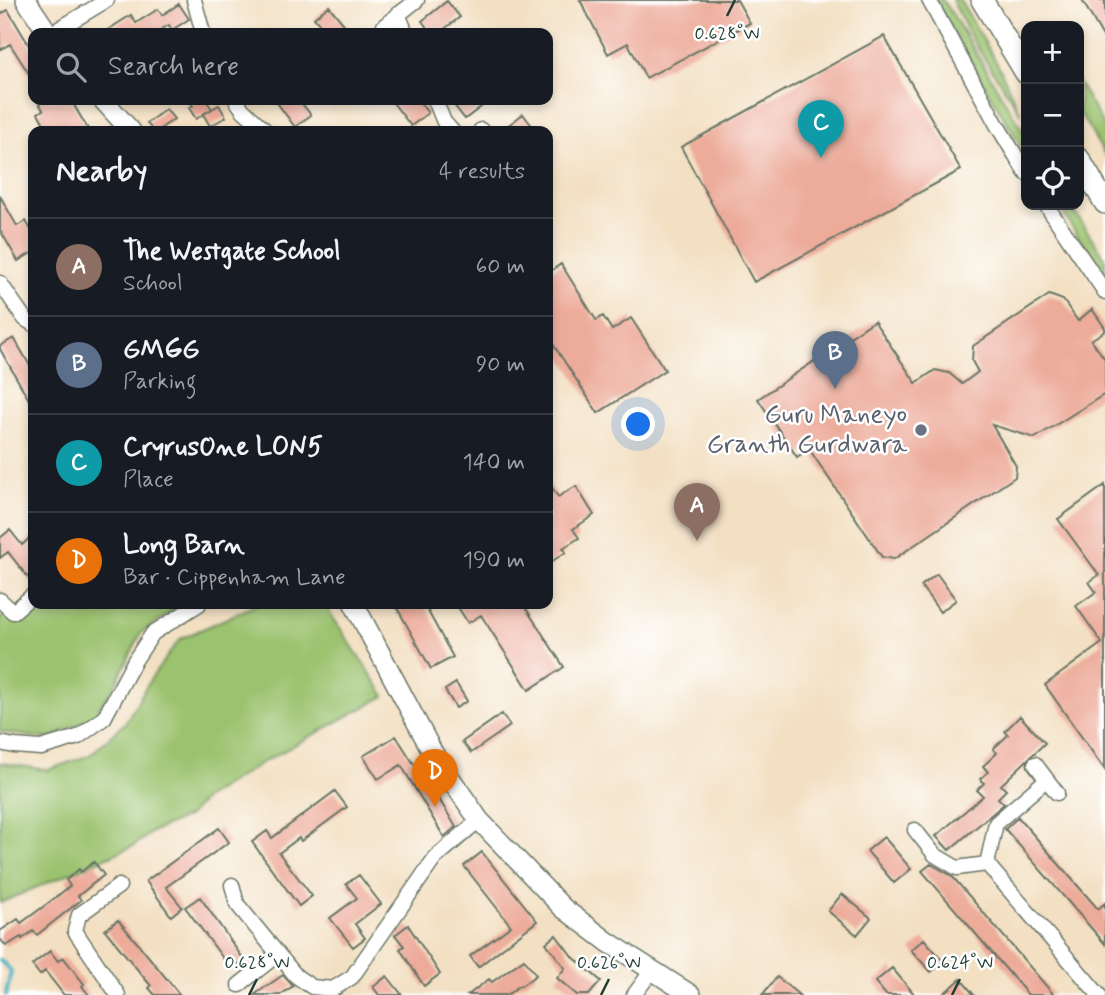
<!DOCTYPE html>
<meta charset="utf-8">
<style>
body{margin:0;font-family:Mynerve,sans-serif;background:#20242c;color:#f1f3f6}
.controls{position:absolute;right:21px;top:21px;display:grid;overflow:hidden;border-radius:14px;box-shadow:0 4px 10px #0003}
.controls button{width:63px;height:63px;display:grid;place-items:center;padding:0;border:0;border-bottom:2px solid #363941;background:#171b24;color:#f1f3f6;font:35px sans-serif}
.you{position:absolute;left:639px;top:425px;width:24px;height:24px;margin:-18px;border:5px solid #fff;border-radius:50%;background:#1a73e8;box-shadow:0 0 0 10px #1a73e833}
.badge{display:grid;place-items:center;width:46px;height:46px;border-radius:50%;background:#d1495b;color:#fff;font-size:23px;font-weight:700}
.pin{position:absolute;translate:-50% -58px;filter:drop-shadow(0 2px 4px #0008)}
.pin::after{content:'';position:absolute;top:37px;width:24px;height:21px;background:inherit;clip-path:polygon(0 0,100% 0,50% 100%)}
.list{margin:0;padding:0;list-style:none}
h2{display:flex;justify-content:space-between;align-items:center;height:91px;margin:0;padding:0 28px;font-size:30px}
h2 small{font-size:23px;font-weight:400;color:#9ea1a6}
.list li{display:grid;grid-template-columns:46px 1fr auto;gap:21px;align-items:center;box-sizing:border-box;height:98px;padding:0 28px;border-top:2px solid #363941}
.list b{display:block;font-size:26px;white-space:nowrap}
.list p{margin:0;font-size:23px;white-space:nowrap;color:#9ea1a6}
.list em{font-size:23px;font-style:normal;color:#9ea1a6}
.icon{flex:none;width:38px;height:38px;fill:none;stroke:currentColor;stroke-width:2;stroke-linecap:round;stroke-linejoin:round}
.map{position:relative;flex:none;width:1105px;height:995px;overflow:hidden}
.search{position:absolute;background:#171b24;box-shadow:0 4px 10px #0003;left:28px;top:28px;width:525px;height:77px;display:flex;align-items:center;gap:18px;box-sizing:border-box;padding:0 24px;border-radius:14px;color:#9ea1a6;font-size:26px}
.panel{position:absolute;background:#171b24;box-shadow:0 4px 10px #0003;left:28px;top:126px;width:525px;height:483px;border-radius:14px}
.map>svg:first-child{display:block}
</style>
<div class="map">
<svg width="1105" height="995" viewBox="0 0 1105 995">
<rect width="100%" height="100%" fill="#fff"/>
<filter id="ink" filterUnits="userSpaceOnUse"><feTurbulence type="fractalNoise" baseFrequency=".0143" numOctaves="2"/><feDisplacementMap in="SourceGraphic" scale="14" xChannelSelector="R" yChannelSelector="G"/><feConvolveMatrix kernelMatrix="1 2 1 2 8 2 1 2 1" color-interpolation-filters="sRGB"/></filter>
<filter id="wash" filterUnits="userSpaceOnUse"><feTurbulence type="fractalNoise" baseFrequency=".00686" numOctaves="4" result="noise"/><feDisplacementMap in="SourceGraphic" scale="28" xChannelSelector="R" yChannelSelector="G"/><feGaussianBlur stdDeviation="1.57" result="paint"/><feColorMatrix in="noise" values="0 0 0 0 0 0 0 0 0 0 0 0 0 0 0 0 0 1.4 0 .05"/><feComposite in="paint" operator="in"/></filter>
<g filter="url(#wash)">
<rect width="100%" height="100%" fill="#f3e0c3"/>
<path fill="#9bc26e" stroke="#5d8051" stroke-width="2" d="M937,0H942L953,15L1026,136V155L942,13Z
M952,0H960L998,65L1021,114L973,41Z
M1079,84L1105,128V155L1079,112Z
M1058,205H1070L1105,258V278Z
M37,604H183L141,633L114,687L92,717L49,739L0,732V617L22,616Z
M258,604H324L385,696L263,762L204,799L189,816L154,831L133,846L0,903V763L48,770L90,755L125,723L152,677L180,639Z"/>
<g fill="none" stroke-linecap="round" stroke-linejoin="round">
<path stroke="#46b2c3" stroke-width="4.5" d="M0,960L11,971L6,995"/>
</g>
<g id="blocks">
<path fill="#edab9a" d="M580,0H737L750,23L646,78L628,43L608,54Z
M1082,0H1105V40Z
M447,1L460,17L439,33H431L422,21Z
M179,4L189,19L172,30L169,25L155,33H103L131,15L136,23L158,9L162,15Z
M329,6L351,33H327L314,18Z
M8,10L33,52V80L10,44L0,50V14Z
M884,36L961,170L754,282L681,147Z
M37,100H71L89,131H48L38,113L43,110Z
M189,100H206L212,109L196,119L189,108L193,106Z
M275,100H299L311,115L295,127Z
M391,100H418L428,113L411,126Z
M450,100H490L465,119Z
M219,105L226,117L210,126L203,114Z
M166,109L174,119L157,131H153L147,123Z
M523,114L536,131H501Z
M0,196L17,226L26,221L33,233V252L18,261L0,230Z
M561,264L596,320L603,316L612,330L631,318L665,370L598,413L553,344L548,347V273Z
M1049,295L1063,300L1078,321L1092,309L1105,328V331L1091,340L1105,359V394L1035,438L992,425L1016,466L1015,477L894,559L882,557L809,449L797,457L758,399L874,321L916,383L935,370L949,373L962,384L978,372L972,361L973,346Z
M14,338L33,371V407L0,349V346Z
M548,481L558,497L576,486L594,515L573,529L579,538L563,548L566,552L548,564Z
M1105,485V770L1045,685L1102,643L1076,606L1096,592L1089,582L1099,575L1058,519Z
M10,530L22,545L33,535V584L8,552L0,558V538Z
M937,574L956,600L940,612L921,586Z
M395,604H424L453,657L431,669Z
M456,604H523L564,667L529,690L481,615L468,623Z
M456,683L467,701L456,708L445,690Z
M502,714L510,726L471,753L462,742Z
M1020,716L1045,743L1001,785L1006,790L998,798L1004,804L949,850L936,836L983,796L977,790L984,783L980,779L988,772L983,766L997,753L993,749L1008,735L1005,731Z
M396,736L417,769L425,764L433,777L428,781L456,827L444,837L401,765L378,779L363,756Z
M335,791L347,807L301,841L299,838L279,853L312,896L299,906L252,842L267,831L272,838Z
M1018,817L1098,909L1105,903V944L1005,829Z
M219,828L229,842L166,887L182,907L171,916L146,881Z
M884,837L911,869L894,883L867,851Z
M482,852L537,921L478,967L470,956L511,926L464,866Z
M94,862L104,875L78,896L81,900L37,935L33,931L22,939L21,937L6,946L0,939V931L18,919L21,923L47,904L70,886L66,880L79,869L81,872Z
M931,864L952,876L1054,995H1028L922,871Z
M359,875L381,904L355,924L365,938L353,947L330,918L357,898L346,884Z
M842,894L871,918L857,935L828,911Z
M200,897L244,960L231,969L185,907Z
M118,920L139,945L180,995H155L149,988L151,986L105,930Z
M408,925L440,974L424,986L400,949L404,946L395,935Z
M556,935L572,956L601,981L589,995H577L557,978L565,968L546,943Z
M924,939L944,962L931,972L911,950Z
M50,951L58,961L63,957L84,984L82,986L89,995H64L45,971L40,975L32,965Z
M524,959L536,975L521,986L520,985L507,995H468L489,979L492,982Z
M892,968L915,995H886L875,982Z
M283,975L293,986L280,995H254Z
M387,976L402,995H379L373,987Z
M777,977L799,995H762Z
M961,979L974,995H942Z"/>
</g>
</g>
<g filter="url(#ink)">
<use href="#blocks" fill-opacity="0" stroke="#697666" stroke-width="2"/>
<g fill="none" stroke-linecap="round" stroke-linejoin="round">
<defs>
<path id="street" d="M194,0L203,33
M929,0L997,125L1026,173
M398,14L406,33
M384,26L417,0
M52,33L107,0
M236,100L243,110L266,131
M435,100L444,122L452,131
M480,131L481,130
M1046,205L1105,292
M0,283L25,319L33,324
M0,600L13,612L33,595
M0,743L14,746L41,748L78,737L104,718L135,660L153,633L199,604
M1035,764L1057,793
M915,830L935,855L957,868L987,864
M987,864L1099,995
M987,864L996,823L1046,780
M232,885L237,904L296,976L312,987L333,989L352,977L435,858L479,820
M239,985L278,954
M118,995L75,931L79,915L119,886
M634,995L653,969"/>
<path id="secondary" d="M26,0L48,33
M103,100L131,131
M354,604L433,753L479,820L563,908L608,942L691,995"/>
<path id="primary" d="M982,0L1026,73
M1079,159L1105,203"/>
</defs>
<use href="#street" stroke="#697666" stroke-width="17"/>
<use href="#secondary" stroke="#697666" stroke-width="22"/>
<use href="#primary" stroke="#697666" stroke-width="24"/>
<use href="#street" stroke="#fff" stroke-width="14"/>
<use href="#secondary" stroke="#fff" stroke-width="19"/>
<use href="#primary" stroke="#fff" stroke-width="21"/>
</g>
</g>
<path fill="none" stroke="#1f3d34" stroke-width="2.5" d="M727,16L735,0M249,995L257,979M601,995L609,979M952,995L960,979"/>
<circle fill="#6b7280" stroke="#fff" stroke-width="2.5" cx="921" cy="430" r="7"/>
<g text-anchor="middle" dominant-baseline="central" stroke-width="5" stroke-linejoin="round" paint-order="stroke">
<g font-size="26" fill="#5b616d" stroke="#fff" text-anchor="end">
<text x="907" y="415">Guru Maneyo<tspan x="907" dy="30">Granth Gurdwara</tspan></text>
</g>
</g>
<g font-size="18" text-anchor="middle" fill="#1f3d34" stroke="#fff" stroke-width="5" stroke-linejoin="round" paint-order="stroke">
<text x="727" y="39">0.628°W</text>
<text x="257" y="968">0.628°W</text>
<text x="609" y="968">0.626°W</text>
<text x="960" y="968">0.624°W</text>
</g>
</svg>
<div class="controls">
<button>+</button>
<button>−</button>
<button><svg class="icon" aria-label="locate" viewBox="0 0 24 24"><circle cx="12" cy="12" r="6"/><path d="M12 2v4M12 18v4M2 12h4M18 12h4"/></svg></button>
</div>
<div class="you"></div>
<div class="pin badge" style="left:697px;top:541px;background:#8d6e63">A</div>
<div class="pin badge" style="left:835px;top:389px;background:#5c6f8a">B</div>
<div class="pin badge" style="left:821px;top:158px;background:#0f9aa8">C</div>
<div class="pin badge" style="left:435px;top:807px;background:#e8710a">D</div>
<div class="search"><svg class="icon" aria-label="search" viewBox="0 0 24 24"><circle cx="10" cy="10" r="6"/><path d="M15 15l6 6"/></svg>Search here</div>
<section class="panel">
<h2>Nearby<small>4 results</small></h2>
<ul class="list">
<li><span class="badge" style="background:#8d6e63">A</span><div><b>The Westgate School</b><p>School</p></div><em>60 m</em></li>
<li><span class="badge" style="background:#5c6f8a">B</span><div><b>GMGG</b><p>Parking</p></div><em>90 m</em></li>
<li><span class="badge" style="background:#0f9aa8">C</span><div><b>CryrusOne LON5</b><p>Place</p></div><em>140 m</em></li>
<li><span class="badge" style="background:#e8710a">D</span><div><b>Long Barn</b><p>Bar · Cippenham Lane</p></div><em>190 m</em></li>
</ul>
</section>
</div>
